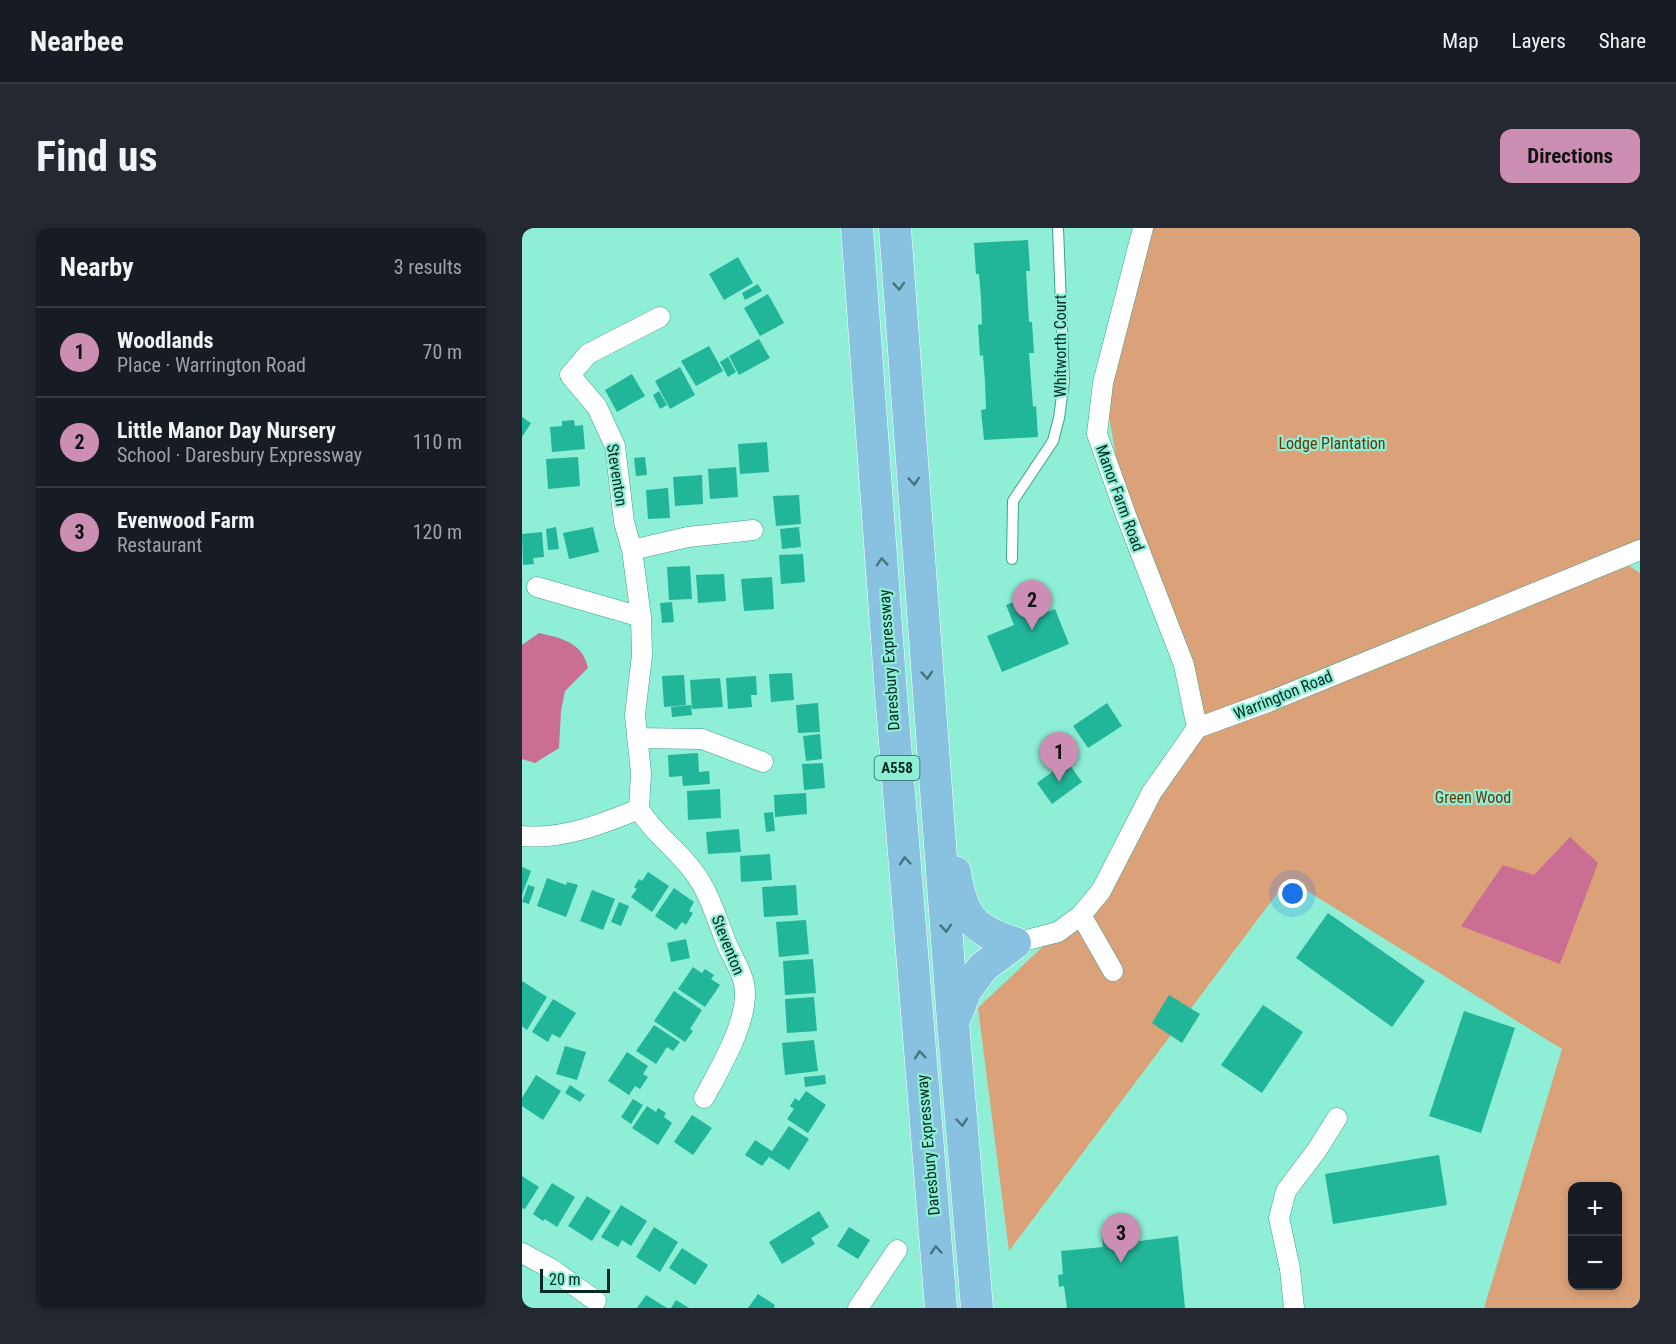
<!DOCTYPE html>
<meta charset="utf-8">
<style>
body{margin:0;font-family:"Roboto Condensed",sans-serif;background:#242831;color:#f1f3f6}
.controls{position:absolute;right:18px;bottom:18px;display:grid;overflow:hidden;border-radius:12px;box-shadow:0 3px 9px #0003}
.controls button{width:54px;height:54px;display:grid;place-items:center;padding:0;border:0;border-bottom:2px solid #363941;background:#171b24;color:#f1f3f6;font:30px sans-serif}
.scale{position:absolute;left:18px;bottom:15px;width:70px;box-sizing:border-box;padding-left:6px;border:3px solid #002a21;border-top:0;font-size:16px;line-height:21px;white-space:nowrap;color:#002a21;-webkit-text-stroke:4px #8eefd6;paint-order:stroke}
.you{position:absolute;left:771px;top:666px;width:21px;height:21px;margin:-15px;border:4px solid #fff;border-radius:50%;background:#1a73e8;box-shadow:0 0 0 9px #1a73e833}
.badge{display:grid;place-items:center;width:39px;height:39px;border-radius:50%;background:#cc8eb2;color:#111;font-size:20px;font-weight:700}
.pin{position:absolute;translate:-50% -50px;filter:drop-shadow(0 2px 3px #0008)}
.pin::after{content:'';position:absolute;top:32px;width:21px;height:18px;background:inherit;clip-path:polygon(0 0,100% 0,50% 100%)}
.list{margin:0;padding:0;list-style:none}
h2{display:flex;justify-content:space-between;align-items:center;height:78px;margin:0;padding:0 24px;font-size:26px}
h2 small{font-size:20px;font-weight:400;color:#9ea1a6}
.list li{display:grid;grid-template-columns:39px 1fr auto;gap:18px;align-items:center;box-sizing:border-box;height:90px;padding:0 24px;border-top:2px solid #363941}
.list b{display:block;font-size:22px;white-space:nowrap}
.list p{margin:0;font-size:20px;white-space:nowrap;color:#9ea1a6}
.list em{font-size:20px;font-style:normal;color:#9ea1a6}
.map{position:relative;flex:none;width:1118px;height:1080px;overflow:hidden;border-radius:12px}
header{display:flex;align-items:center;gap:36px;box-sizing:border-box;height:84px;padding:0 30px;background:#171b24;border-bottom:2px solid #363941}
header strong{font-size:28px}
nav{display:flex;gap:33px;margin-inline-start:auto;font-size:21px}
.intro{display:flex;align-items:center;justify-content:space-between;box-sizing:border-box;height:144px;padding:0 36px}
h1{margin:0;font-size:42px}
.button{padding:15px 27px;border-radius:12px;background:#cc8eb2;color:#111;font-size:21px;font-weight:700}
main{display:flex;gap:36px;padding:0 36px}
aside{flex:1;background:#171b24;border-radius:12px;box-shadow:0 3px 9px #0003}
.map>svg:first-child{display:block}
</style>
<header>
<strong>Nearbee</strong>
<nav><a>Map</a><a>Layers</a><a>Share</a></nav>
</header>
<div class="intro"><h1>Find us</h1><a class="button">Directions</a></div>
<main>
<aside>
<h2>Nearby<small>3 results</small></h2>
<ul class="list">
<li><span class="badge">1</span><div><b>Woodlands</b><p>Place · Warrington Road</p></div><em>70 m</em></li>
<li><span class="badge">2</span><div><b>Little Manor Day Nursery</b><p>School · Daresbury Expressway</p></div><em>110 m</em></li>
<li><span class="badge">3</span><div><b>Evenwood Farm</b><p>Restaurant</p></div><em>120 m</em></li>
</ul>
</aside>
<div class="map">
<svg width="1118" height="1080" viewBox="0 0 1118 1080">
<rect width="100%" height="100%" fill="#8eefd6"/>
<path fill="#dba178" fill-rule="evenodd" d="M621,0H1118V318L1092,328L1118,345V1080H962L1040,821L766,651L487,1023L456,780L536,704L559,687L675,500L605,290L581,155ZM1050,958H1096V1058H1050Z"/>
<path fill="#cb6e93" d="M17,405C40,410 61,415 66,440L43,463L39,483L37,520L13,535L0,531V417Z
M1048,609L1076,635L1038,736L939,698L981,637L1012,647Z"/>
<path fill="#21b599" d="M506,12L508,43H504L507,94H510L512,125H507L511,179L514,178L516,209L462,212L459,182L464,181L463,154L461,127L458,128L456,97L460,96L459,70L457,46H454L452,15Z
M216,29L231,55L202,72L187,46Z
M236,56L240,63L223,72L220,65Z
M246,66L262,95L238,108L222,80Z
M237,111L248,130L217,147L207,128Z
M187,118L201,143L174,158L159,133Z
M206,129L214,144L206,149L198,134Z
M158,139L173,167L148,181L133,153Z
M110,146L123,168L95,184L83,162Z
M137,163L145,177L138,181L131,167Z
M0,189L9,195L0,209Z
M52,192L53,198L61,197L63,221L30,224L28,199L40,198V193Z
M245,214L247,244L218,246L216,216Z
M56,229L58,258L26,261L24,231Z
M123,229L125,247L114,248L112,230Z
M214,239L216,269L188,271L186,241Z
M180,247L181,276L153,278L151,249Z
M146,260L148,290L126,291L124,262Z
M277,267L279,296L254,298L251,268Z
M34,299L37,321L26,322L24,301Z
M71,299L77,324L47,331L41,305Z
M277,299L279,319L260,321L258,301Z
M20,304L22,329L11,330L12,336L1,337L0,306Z
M281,326L283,354L259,356L257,327Z
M168,338L170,371L147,372L145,339Z
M202,346L204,373L176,375L174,347Z
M250,349L252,381L222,383L219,351Z
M509,367L517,387L533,381L547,416L480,444L465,408L492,397L484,377Z
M150,374L152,394L140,395L138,375Z
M270,445L272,472L249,474L247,446Z
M162,447L164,477L142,479L140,448Z
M234,448L235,467H229L230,479L206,481L204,450Z
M198,450L201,479L170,481L168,452Z
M296,475L298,504L276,505L274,477Z
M585,475L600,498L566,520L551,498Z
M169,477L170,487L150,489L149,479Z
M298,506L300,531L284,533L281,508Z
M176,525L177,544L187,543L188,556L161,558L160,548L147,549L146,527Z
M545,533L560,554L530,576L515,555Z
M301,535L303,560L282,562L280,536Z
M198,561L199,590L166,592L165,563Z
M284,565L285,586L253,589L252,567Z
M251,584L253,603L244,604L242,585Z
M217,601L219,624L186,626L184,604Z
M248,626L250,652L219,654L218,628Z
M0,639L9,643L0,667Z
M126,644L147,658L130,684L109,669L115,661L112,659L117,651L120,653Z
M25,650L44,657L45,654L56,657L44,689L15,678Z
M6,657L13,659L7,676L0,674Z
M274,657L276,687L242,689L240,659Z
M152,660L172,674L167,683L171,685L164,697L160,694L154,702L133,688Z
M70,662L93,671L81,702L58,693Z
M97,674L107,678L99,698L89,694Z
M806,685L903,753L870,799L774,730Z
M284,692L287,726L257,729L254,694Z
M164,711L168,730L149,734L145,715Z
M291,731L294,765L263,767L261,733Z
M171,739L180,745L183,741L192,747L189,751L198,757L183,779L156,761Z
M0,753L25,769L5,802L0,798Z
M152,763L180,782L168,801L171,803L163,814L132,793Z
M647,767L678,786L660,815L630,795Z
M292,769L295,803L265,805L263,771Z
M31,771L54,785L38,810L30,806L26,814L10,804Z
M741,777L781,804L740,865L699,837Z
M942,783L993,800L959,905L907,888Z
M132,797L158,814L151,823L145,819L134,836L114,823Z
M292,812L296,843L263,847L260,815Z
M43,818L64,824L55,852L34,846Z
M105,824L126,838L121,846L126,849L118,861L113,858L107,867L86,853Z
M14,847L39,863L21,892L0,878V870Z
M303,847L304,856L283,859L282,849Z
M48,857L63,867L58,874L43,865Z
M284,863L304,877L286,905L265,891L272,881L268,878L273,870L277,873Z
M111,871L121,877L109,896L99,889Z
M125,878L134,884L136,880L144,885L142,889L150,895L136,917L110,900Z
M170,887L190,900L171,927L152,914Z
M267,898L287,911L267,942L247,929L240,938L223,927L233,912L250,923Z
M917,927L925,977L811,996L803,946Z
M0,948L17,959L3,981L0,980Z
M30,955L53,969L35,999L23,991L21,993L11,986Z
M65,968L89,983L70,1013L46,998Z
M99,977L125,993L109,1018L100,1012L96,1019L79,1009Z
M297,983L307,999L289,1010L293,1016L260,1036L247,1014Z
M132,999L156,1014L138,1044L114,1029Z
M327,999L348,1012L336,1031L315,1018Z
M656,1008L663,1080H545L542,1058L537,1059L536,1047L541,1046L539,1023L581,1019L580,1010L595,1009V1016Z
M160,1020L186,1037L173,1057L147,1040Z
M236,1066L253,1077L252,1080H226Z
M124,1067L145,1080H115Z
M154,1072L167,1080H149Z"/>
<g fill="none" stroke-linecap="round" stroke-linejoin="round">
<defs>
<path id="lane" d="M490,331L491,273L531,213L537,190L542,153L536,0"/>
<path id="street" d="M621,0L581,155L575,206L605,290L662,437L675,500
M110,322L166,309L231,302
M15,359L119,389
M115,510L180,511L241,534
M117,581C131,605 155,621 171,643C186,662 193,686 202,709C207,724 218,739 222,755C229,790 198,840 182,870
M0,608C40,612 80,596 117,581L119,545L113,487L120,427L119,389L110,322L102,294L93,218L75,179L48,147L66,126L138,89
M559,687L591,743
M493,715L536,704L559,687L579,663L630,564L675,500L746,474L1118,322
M0,1025L28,1040L74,1073
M336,1080L375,1022
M772,1080L768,1041L757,990L764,963L795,922L815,890"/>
<path id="primary" d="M335,0L369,466L419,1080
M373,0L431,794L455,1080
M433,644C440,688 450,702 493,715
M432,792L444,762L461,739L493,715"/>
</defs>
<use href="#lane" stroke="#3da18a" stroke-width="12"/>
<use href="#street" stroke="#3da18a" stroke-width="21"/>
<use href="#primary" stroke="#fff" stroke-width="33"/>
<use href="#lane" stroke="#fff" stroke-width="10"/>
<use href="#street" stroke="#fff" stroke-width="20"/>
<use href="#primary" stroke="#88c2e0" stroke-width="32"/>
</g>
<defs><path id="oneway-chevron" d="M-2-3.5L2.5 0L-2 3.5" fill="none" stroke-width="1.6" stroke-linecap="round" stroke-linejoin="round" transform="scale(1.5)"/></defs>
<g stroke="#447680">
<use href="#oneway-chevron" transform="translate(377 58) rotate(86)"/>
<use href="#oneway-chevron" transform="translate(392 253) rotate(86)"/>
<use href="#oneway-chevron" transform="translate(360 334) rotate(-94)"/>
<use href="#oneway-chevron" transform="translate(405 447) rotate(86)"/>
<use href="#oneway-chevron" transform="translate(383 633) rotate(-95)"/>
<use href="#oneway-chevron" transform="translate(424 700) rotate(86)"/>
<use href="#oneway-chevron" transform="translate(398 827) rotate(-95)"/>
<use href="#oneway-chevron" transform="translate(440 894) rotate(85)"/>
<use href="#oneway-chevron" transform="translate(414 1022) rotate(-95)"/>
</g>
<g text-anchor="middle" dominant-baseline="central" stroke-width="4.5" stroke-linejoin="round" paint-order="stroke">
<rect fill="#8eefd6" stroke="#2b6557" stroke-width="1.5" x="352.5" y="528" width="45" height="24" rx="4.5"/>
<g font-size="15" font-weight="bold" fill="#002a21">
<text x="375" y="540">A558</text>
</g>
<g font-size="16" fill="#002a21" stroke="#8eefd6">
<text transform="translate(538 118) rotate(-90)">Whitworth Court</text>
<text transform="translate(95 247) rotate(81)">Steventon</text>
<text transform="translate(598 270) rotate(70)">Manor Farm Road</text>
<text transform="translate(367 432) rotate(-94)">Daresbury Expressway</text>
<text transform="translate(761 467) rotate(-22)">Warrington Road</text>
<text transform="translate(206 717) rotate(68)">Steventon</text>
<text transform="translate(406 917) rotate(-95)">Daresbury Expressway</text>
</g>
<g font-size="16" fill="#6a3606" stroke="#8eefd6">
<text x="810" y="215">Lodge Plantation</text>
<text x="951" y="569">Green Wood</text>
</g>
</g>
</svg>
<div class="controls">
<button>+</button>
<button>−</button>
</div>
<div class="scale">20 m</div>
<div class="you"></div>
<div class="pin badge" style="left:537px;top:554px">1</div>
<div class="pin badge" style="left:510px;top:402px">2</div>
<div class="pin badge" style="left:599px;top:1035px">3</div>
</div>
</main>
